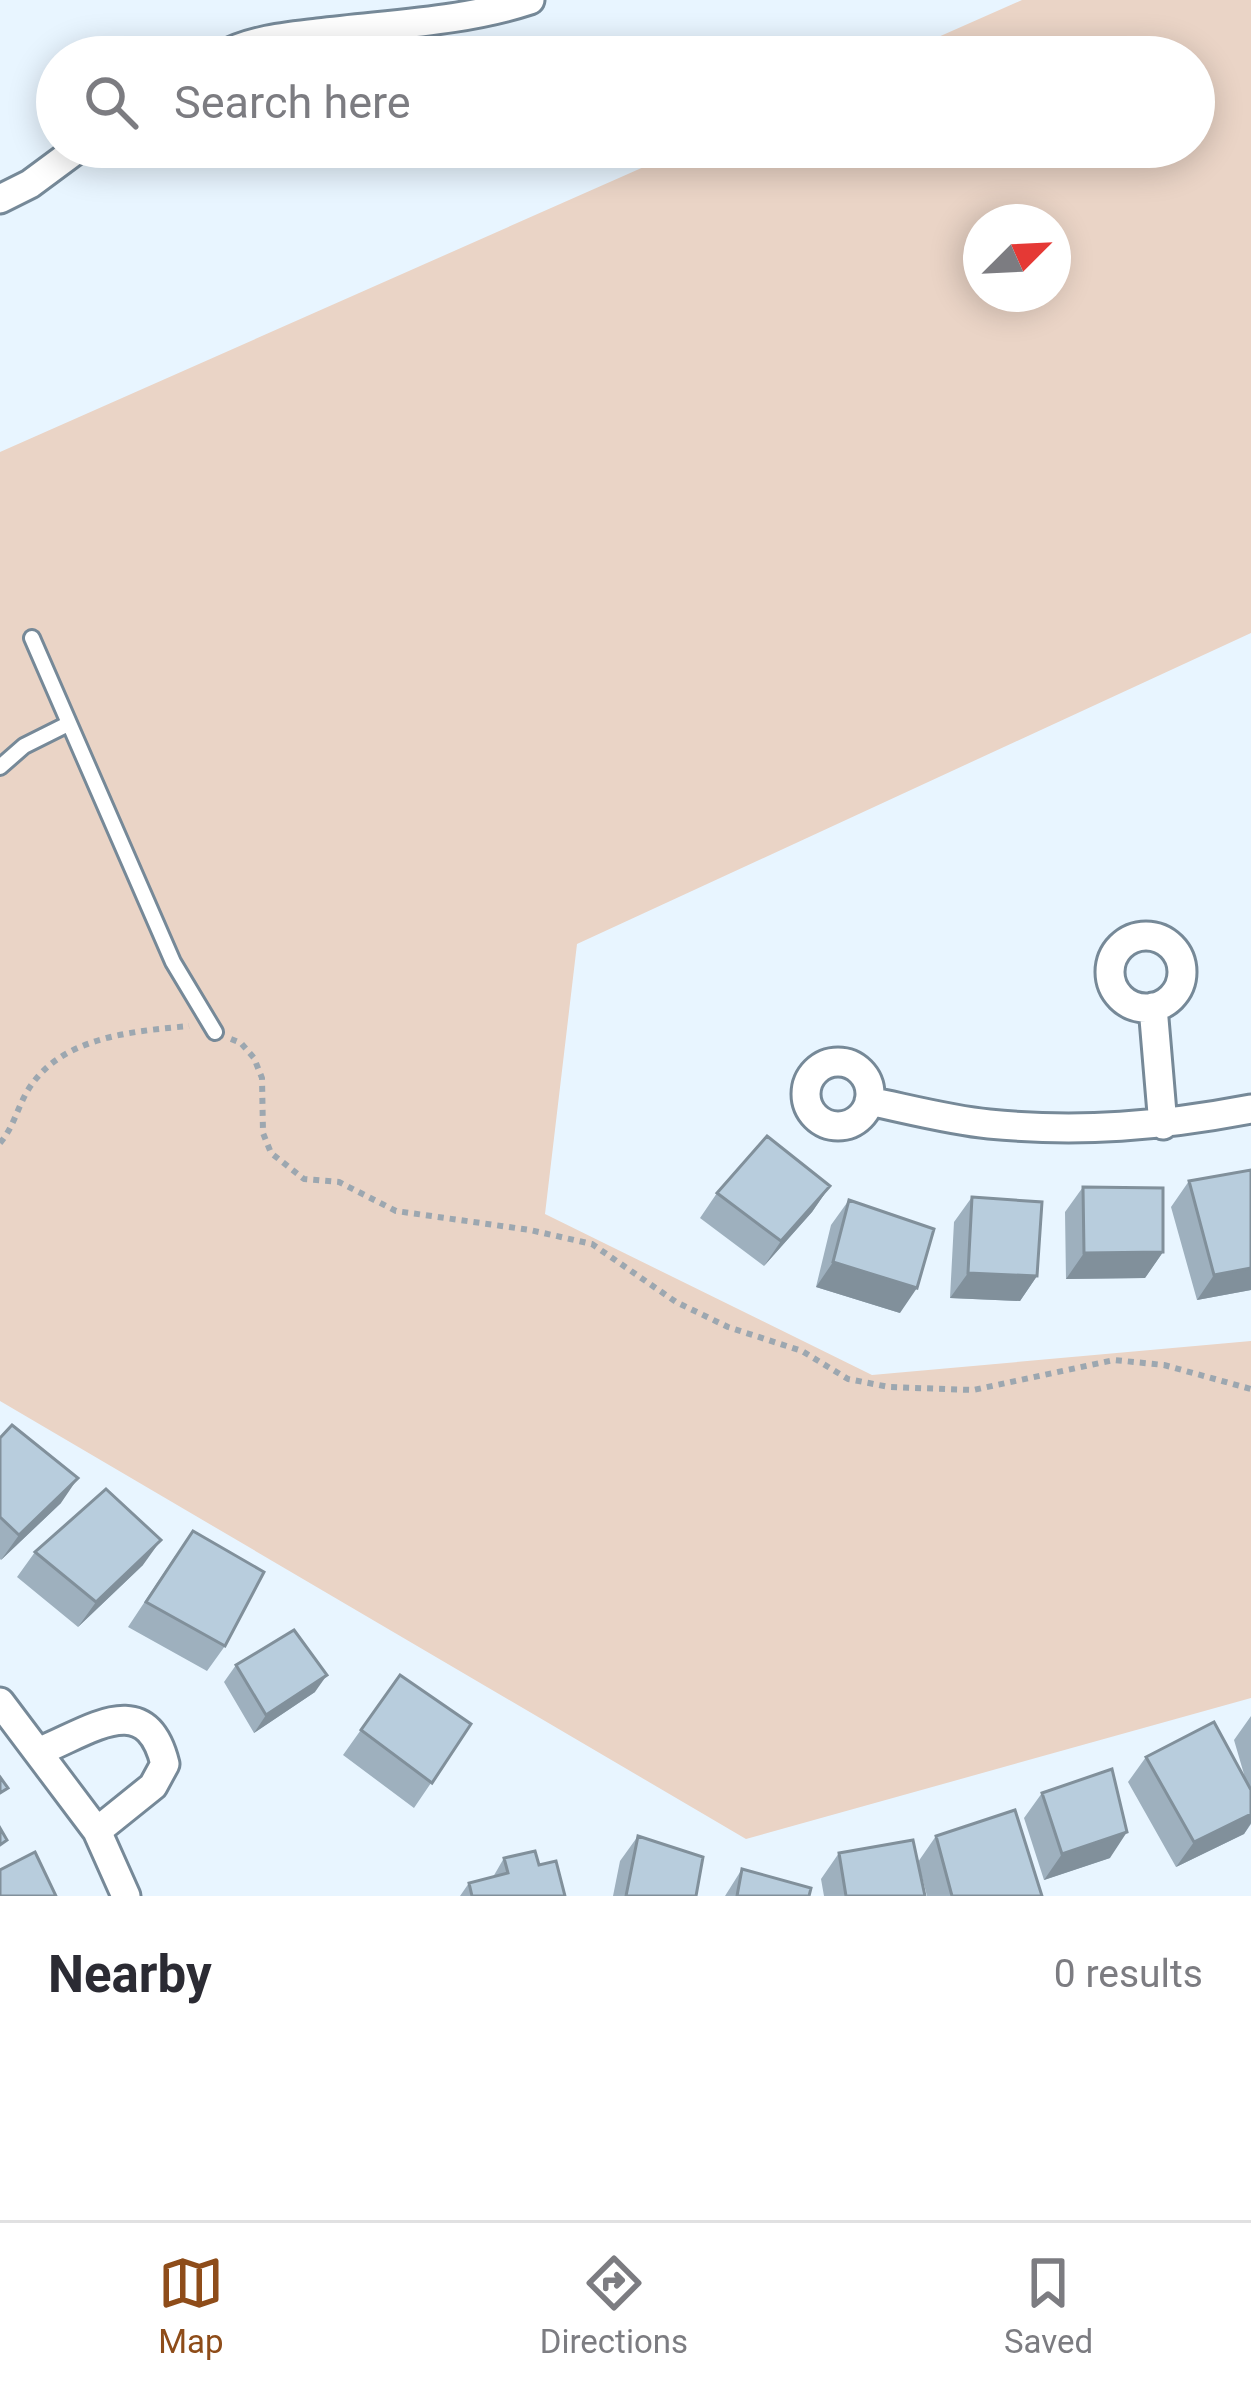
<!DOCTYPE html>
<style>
body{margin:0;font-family:Roboto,sans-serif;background:#f2f2f3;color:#2b2b33}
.compass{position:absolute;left:963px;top:204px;width:108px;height:108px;border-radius:50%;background:#fff;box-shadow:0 6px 30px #0003;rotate:66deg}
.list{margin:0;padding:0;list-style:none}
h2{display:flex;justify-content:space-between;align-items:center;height:156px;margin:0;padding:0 48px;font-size:51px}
h2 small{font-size:39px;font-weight:400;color:#7c7c81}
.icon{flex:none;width:66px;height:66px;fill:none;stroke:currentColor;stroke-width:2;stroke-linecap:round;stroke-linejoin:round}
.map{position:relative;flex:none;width:1251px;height:1896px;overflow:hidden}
.search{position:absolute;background:#fff;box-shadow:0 6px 30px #0003;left:36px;right:36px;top:36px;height:132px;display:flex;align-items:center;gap:30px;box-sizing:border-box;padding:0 42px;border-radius:66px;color:#7c7c81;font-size:45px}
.sheet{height:324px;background:#fff}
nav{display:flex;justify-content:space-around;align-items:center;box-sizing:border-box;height:168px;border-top:3px solid #e1e1e2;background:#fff;font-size:33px;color:#7c7c81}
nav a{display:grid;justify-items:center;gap:6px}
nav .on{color:#8e4c19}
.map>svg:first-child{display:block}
</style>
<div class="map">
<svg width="1251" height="1896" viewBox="0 0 1251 1896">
<rect width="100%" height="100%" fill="#e8f5ff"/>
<path fill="#ead4c6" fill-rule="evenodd" d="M1022,0H1251V633L577,944L545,1214L872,1375L1251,1341V1698L746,1839L0,1401V452L689,147H1194V57H893ZM981,222H1053V294H981Z"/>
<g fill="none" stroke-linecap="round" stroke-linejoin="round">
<defs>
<path id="lane" d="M32,638L173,962L215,1032
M0,767L24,746L68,724"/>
<path id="street" d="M220,57C249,40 285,37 318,33C389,24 463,22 530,0
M0,199L30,184L80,147
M1110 972a36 36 0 1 1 72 0a36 36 0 1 1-72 0Z
M1153,1007L1163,1125
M806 1094a32 32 0 1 1 64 0a32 32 0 1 1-64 0Z
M869,1101C908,1109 949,1120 989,1124C1080,1133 1162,1126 1251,1109
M0,1702L97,1831L126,1896
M40,1751C90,1731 146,1687 165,1764L153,1786L97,1831"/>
</defs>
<use href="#lane" stroke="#768998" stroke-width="20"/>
<use href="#street" stroke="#768998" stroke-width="33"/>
<path stroke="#9ca7b0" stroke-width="6" stroke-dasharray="6 6" stroke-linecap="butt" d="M231,1039L241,1043L254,1058L262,1078L263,1133L271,1153L304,1179L339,1182L396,1211L530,1230L592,1244L676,1302L728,1327L802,1351L848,1379L889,1387L973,1390L1114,1360L1164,1365L1251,1389
M0,1143C15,1126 18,1103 32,1084C66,1036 136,1031 189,1026"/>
<use href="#lane" stroke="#fff" stroke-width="14"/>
<use href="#street" stroke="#fff" stroke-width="27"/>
</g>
<path fill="#9eb0be" d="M1189,1181L1251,1290L1197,1300L1171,1207Z
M830,1186L812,1212L764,1266L700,1218L717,1193Z
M1083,1187L1163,1252L1145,1278L1066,1279L1065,1212Z
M972,1197L1037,1276L1020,1301L950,1298L954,1222Z
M849,1200L900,1313L816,1287L831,1225Z
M0,1438L61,1503L1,1560L0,1559Z
M35,1552L143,1565L78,1627L17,1577Z
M175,1556L225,1646L207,1671L128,1627Z
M236,1665L315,1692L254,1733L224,1682Z
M400,1675L471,1724L414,1808L343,1755Z
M1251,1716V1824L1244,1834L1176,1867L1128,1782L1146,1757L1246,1781L1234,1740Z
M1042,1793L1110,1858L1044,1880L1024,1818Z
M638,1836L696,1896H613L620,1861Z
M936,1836L1042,1896H927L918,1862Z
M839,1853L925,1896H824L821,1879Z
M504,1858L539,1865L565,1896H460L469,1883L493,1877Z
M742,1869L809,1896H725Z"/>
<path fill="#81909b" d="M830,1186L812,1212L764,1266L781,1241Z
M1163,1252L1145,1278L1066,1279L1084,1253Z
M833,1262L917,1288L900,1313L816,1287Z
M1251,1268V1290L1197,1300L1214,1275Z
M968,1273L1037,1276L1020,1301L950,1298Z
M78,1478L61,1503L1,1560L19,1535Z
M161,1540L143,1565L78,1627L96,1602Z
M327,1675L315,1692L254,1733L266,1715Z
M1251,1814V1823L1244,1834L1176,1867L1194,1842Z
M1127,1832L1110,1858L1044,1880L1062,1854Z"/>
<path fill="#b8cddd" stroke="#81909b" stroke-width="3" d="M767,1136L830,1186L781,1241L717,1193Z
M1251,1170V1268L1214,1275L1189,1181Z
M1083,1187L1163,1188V1252L1084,1253Z
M972,1197L1042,1202L1037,1276L968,1273Z
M849,1200L934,1229L917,1288L833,1262Z
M12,1425L78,1478L19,1535L0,1517V1438Z
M106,1489L161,1540L96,1602L35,1552Z
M193,1531L264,1572L225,1646L146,1602Z
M294,1630L327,1675L266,1715L236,1665Z
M400,1675L471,1724L432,1783L361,1730Z
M1214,1722L1251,1790V1814L1194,1842L1146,1757Z
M1112,1769L1127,1832L1062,1854L1042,1793Z
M0,1777L8,1788L0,1793Z
M1015,1810L1042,1896H952L936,1836Z
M0,1828L7,1840L0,1845Z
M638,1836L703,1857L696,1896H626Z
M913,1840L925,1896H846L839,1853Z
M535,1851L539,1865L556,1861L565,1896H472L469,1883L508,1873L504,1858Z
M35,1852L56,1896H0V1870Z
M742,1869L811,1888L809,1896H737Z"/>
</svg>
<svg class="compass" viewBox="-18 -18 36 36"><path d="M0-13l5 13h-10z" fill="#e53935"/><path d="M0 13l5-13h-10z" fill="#7c7c81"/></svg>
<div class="search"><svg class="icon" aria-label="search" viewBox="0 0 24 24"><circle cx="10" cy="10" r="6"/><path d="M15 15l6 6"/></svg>Search here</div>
</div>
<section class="sheet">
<h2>Nearby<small>0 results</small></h2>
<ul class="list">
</ul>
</section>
<nav>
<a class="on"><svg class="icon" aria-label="map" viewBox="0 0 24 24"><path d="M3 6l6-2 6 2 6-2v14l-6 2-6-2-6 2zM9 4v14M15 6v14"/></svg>Map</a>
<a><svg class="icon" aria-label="directions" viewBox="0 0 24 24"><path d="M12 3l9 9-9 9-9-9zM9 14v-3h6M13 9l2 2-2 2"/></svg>Directions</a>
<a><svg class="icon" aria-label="saved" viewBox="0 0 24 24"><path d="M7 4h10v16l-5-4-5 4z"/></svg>Saved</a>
</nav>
